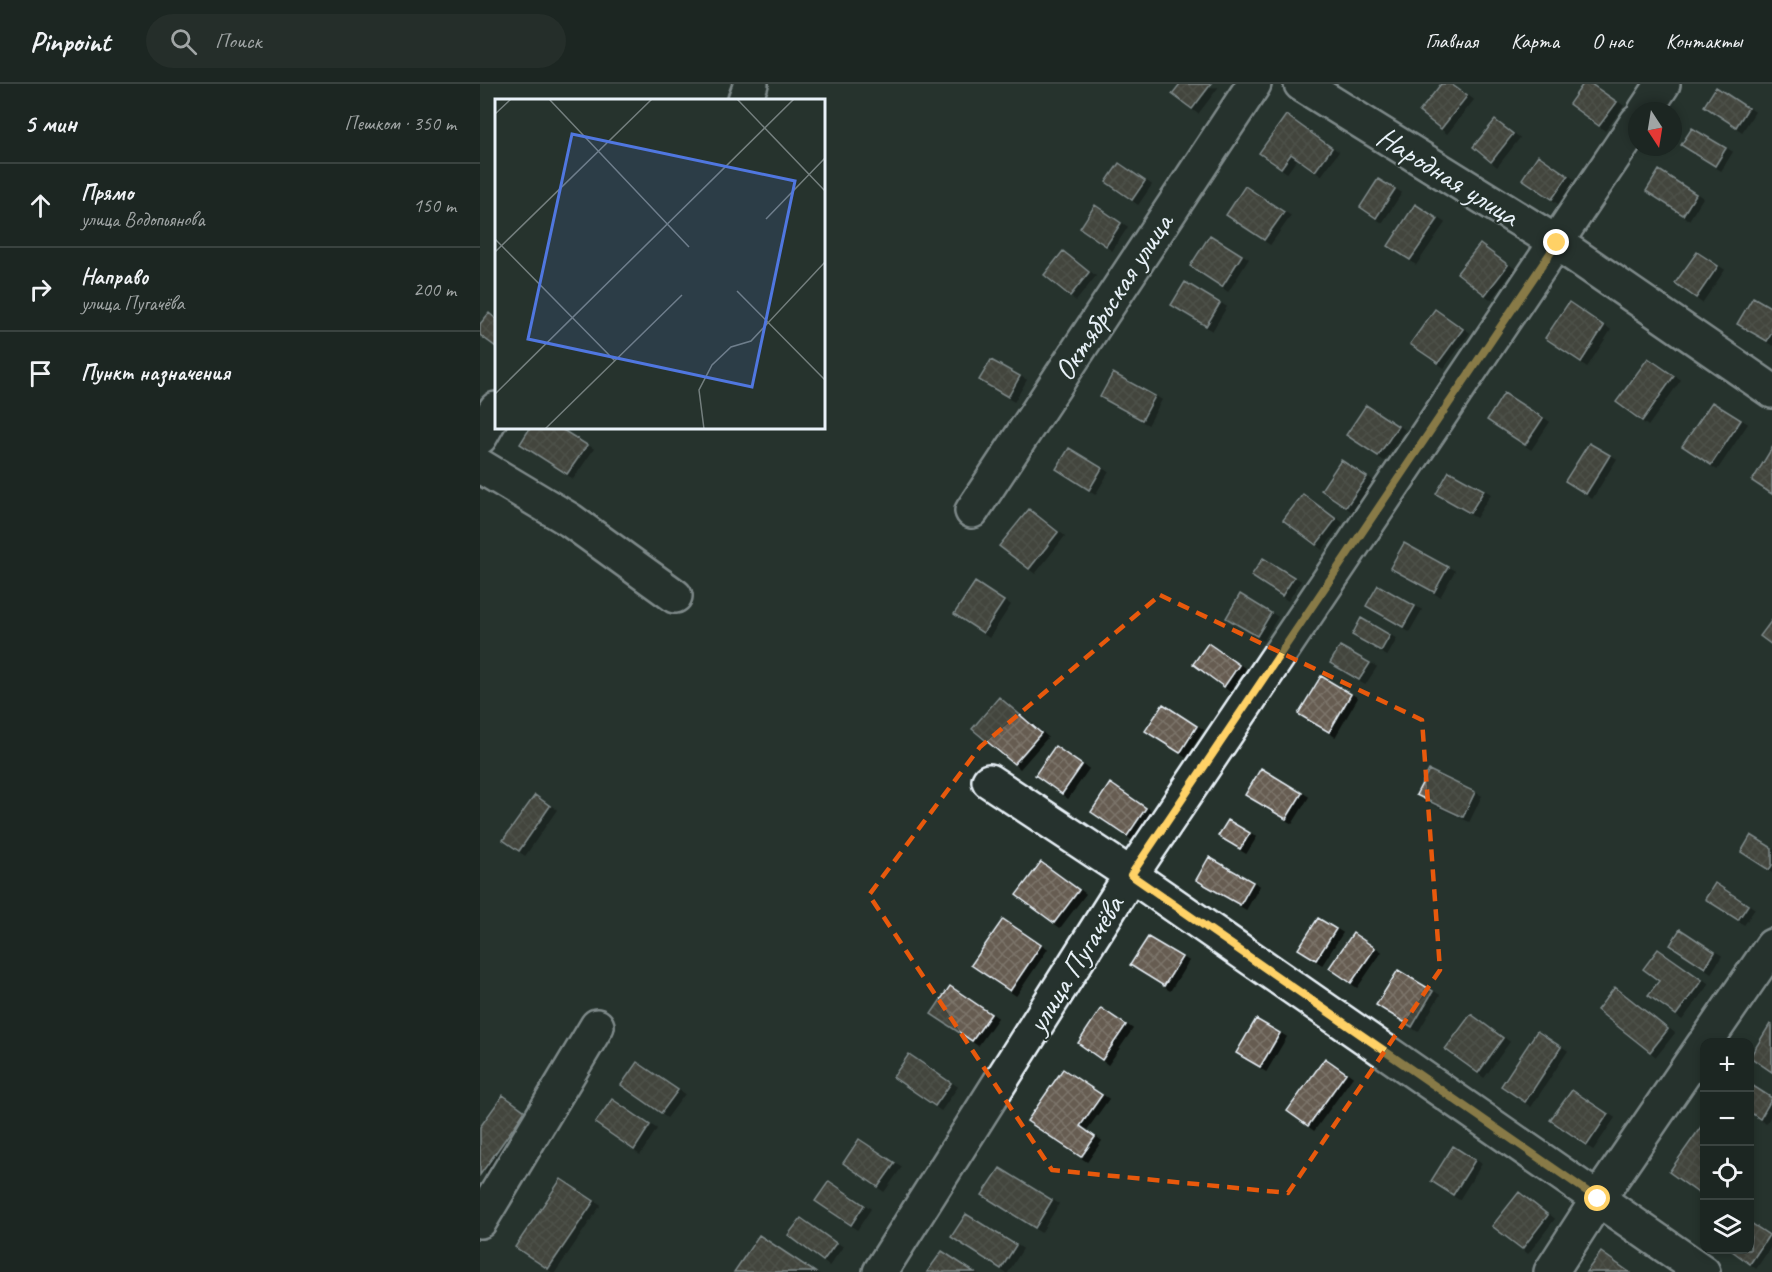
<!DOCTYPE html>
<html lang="ru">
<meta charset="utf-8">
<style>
body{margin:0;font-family:Caveat,sans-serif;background:#252e2a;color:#f1f3f6}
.controls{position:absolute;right:18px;bottom:18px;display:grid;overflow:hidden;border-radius:12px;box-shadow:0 3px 9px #0003}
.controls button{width:54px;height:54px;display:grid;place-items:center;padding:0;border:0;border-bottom:2px solid #3a4340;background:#1c2622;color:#f1f3f6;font:30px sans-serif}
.compass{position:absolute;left:1148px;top:18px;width:54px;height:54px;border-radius:50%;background:#1c2622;box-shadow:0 3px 9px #0003;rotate:168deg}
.stop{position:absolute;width:18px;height:18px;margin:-14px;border:4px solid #ffd166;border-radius:50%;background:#fff}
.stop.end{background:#ffd166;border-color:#fff;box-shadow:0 2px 6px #0008}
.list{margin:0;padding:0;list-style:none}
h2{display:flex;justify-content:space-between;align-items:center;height:78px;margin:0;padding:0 24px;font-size:26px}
h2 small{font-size:20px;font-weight:400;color:#a0a5a5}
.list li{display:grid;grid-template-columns:39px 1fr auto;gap:18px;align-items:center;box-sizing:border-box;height:84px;padding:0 24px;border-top:2px solid #3a4340}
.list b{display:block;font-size:22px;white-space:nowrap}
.list p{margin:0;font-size:20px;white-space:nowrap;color:#a0a5a5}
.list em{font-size:20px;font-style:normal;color:#a0a5a5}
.icon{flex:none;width:33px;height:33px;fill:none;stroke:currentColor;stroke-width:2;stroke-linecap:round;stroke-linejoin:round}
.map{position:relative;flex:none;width:1292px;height:1188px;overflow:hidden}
header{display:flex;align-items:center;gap:36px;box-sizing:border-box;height:84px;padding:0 30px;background:#1c2622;border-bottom:2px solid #3a4340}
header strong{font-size:28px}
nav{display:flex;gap:33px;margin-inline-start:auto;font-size:21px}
.search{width:420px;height:54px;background:#252e2a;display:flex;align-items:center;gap:15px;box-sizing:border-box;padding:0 21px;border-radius:33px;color:#a0a5a5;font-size:22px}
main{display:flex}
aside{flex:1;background:#1c2622}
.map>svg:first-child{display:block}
</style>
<header>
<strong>Pinpoint</strong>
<div class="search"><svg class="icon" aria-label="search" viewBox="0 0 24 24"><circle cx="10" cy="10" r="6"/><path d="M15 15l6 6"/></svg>Поиск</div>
<nav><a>Главная</a><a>Карта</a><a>О нас</a><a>Контакты</a></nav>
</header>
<main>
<aside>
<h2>5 мин<small>Пешком · 350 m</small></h2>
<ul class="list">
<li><svg class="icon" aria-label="ahead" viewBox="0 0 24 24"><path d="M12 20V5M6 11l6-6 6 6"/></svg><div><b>Прямо</b><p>улица Водопьянова</p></div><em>150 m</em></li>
<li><svg class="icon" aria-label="right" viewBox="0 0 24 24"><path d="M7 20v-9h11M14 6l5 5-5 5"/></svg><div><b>Направо</b><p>улица Пугачёва</p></div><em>200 m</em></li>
<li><svg class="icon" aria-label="arrive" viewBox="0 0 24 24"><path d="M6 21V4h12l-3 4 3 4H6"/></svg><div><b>Пункт назначения</b></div></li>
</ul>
</aside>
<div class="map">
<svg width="1292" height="1188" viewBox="0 0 1292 1188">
<defs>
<pattern id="building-cross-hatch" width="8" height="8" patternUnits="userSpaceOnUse" patternTransform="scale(1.5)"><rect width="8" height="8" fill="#665c51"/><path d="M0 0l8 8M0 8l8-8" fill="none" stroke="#7c746b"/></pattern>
<filter id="shadow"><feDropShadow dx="6" dy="4" stdDeviation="0" flood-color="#0009"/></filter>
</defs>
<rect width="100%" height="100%" fill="#26332d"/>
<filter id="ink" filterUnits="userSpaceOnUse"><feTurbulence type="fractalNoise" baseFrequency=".0167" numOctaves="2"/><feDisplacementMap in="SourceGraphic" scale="12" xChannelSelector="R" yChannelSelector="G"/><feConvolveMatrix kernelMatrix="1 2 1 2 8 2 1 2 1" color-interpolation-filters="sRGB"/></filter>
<g filter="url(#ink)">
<path fill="url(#building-cross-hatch)" stroke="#e8f1f8" stroke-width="1.5" filter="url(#shadow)" d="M700,0H731L712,25L692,10Z
M961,0H971L987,12L961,45L939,28Z
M1103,0H1111L1137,18L1119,42L1089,20Z
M1236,3L1268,24L1256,43L1224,22Z
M806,31L852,64L835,87L811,70L801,84L779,69Z
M1015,36L1033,50L1011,78L993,63Z
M1212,44L1246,64L1235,82L1201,61Z
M1058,71L1088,92L1072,115L1042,95Z
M639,79L665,97L652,116L626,98Z
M1179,86L1216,110L1203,131L1166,107Z
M898,95L915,105L896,134L880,123Z
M765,102L804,128L784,156L746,131Z
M935,120L958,135L930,176L908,162Z
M615,121L641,139L626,162L600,144Z
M730,151L762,171L742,203L710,182Z
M1000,160L1028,181L1005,211L977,189Z
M583,167L609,188L590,212L564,191Z
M1217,168L1238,182L1216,214L1195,199Z
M705,198L740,219L726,242L691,221Z
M1273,213L1292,224V248L1287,257L1257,240Z
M1089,218L1124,242L1101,278L1065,254Z
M955,225L983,245L958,279L930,260Z
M9,229L16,235V263L0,251V240Z
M1168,274L1194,292L1162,337L1136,318Z
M511,276L540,292L528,313L499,296Z
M633,289L675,312L662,336L620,313Z
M1024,309L1063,334L1045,361L1007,336Z
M1232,318L1261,336L1231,381L1202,362Z
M886,321L918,342L898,372L866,351Z
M50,344H80L107,361L87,390L40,360Z
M1109,359L1130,371L1106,410L1085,397Z
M589,364L622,384L609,406L576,385Z
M1292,364V410L1272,397Z
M861,376L887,393L866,423L841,406Z
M969,387L1004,406L990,429L956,410Z
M823,410L856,435L836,461L803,436Z
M549,425L578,448L549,485L519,462Z
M924,459L968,483L954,508L910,484Z
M783,474L814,493L802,512L771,492Z
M495,498L524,517L503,549L474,530Z
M898,501L935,522L923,543L886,522Z
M760,510L791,529L777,552L746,534Z
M881,534L910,551L901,567L872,551Z
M1292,536V561L1280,552Z
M728,559L759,581L744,603L713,580Z
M860,562L890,579L879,596L850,579Z
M841,592L871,610L849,648L818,630Z
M519,613L561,649L534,680L492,645Z
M683,620L717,642L700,669L665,647Z
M575,662L602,681L582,710L555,691Z
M781,684L822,709L806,735L765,711Z
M949,686L995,708L983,733L936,711Z
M630,699L666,724L647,752L611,728Z
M55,711L70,722L39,767L23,756Z
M748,736L770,749L760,765L738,752Z
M1271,751L1292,764V781L1289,786L1261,768Z
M729,773L773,798L760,821L716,796Z
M561,778L599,806L574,839L536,811Z
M1235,799L1268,821L1258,836L1225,815Z
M838,834L856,845L836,876L818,865Z
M523,835L561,861L530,907L491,881Z
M1200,845L1235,868L1225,884L1190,861Z
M873,849L895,864L871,899L849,884Z
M668,853L702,873L684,902L650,881Z
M1178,865L1222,896L1196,931L1168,911L1179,897L1163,885Z
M918,886L953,907L932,943L896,921Z
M470,902L511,930L492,957L451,930Z
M1135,903L1188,945L1170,968L1117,926Z
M621,924L646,941L622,976L598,959Z
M991,930L1023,954L998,989L965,965Z
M776,935L800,949L780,983L756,969Z
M1290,940L1292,941V988L1270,973Z
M1057,947L1081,963L1045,1018L1021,1002Z
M429,970L471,999L455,1022L413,993Z
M845,974L866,989L828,1042L807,1027Z
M157,978L198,1006L181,1029L141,1001Z
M583,985L622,1011L600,1042L615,1053L601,1073L547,1037Z
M1270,1000L1292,1014L1280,1035L1270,1028Z
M1092,1006L1128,1030L1107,1061L1070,1036Z
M23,1011L45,1027L0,1091V1043Z
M132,1015L170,1041L154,1066L115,1039Z
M1223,1040L1224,1041V1113L1189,1088Z
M379,1055L415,1079L398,1103L363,1079Z
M973,1062L995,1076L973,1111L951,1097Z
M520,1084L572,1116L555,1144L502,1111Z
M81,1095L114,1117L68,1185L35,1163Z
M349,1097L384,1121L371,1141L335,1117Z
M1039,1108L1068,1131L1042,1165L1012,1142Z
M486,1130L536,1161L521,1185L471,1153Z
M321,1134L356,1159L343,1177L308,1151Z
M1271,1139L1289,1151L1270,1180L1252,1167L1253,1166H1270Z
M279,1151L335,1188H254Z
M462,1167L494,1188H447Z
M1121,1168L1149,1188H1106Z"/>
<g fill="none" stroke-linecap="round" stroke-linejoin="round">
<defs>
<path id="minor" d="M821,0L1077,159L1292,307
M265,16L271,0
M1165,27L1183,0
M0,353L16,325
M0,382L90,436L195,512
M492,427L774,0
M509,697L651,791L1223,1188
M1226,958L1292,862
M0,1137L117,942
M400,1188L651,791L1157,38
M1071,1188L1118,1115L1224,960"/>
</defs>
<use href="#minor" stroke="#e8f1f8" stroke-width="38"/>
<use href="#minor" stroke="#26332d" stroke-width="33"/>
</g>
</g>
<g fill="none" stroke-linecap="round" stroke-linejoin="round" filter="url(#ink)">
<path stroke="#ffd166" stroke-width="8" d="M1077,159L651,791L1118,1115"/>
</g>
<path d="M0 0H1292V1188H0ZM680,511L942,636L960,886L808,1109L572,1086L389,811L500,663Z" fill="#26332d" fill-opacity=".55" fill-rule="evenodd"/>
<path fill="none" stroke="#e8590c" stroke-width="4.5" stroke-dasharray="12 8" stroke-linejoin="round" d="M680,511L942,636L960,886L808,1109L572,1086L389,811L500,663Z"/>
<g text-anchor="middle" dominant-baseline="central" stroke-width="4.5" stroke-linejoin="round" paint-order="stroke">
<g font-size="30" fill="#e8f1f8" stroke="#26332d">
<text transform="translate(968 92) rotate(32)">Народная улица</text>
<text transform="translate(633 213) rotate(-57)">Октябрьская улица</text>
<text transform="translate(595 880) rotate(-58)">улица Пугачёва</text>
</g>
</g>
<g transform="translate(15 15)">
<rect width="330" height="330" fill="#26332d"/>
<path fill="none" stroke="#747f7e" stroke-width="1.5" d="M54,0L194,148M242,0L330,92M0,15L16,0M271,120L330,59M0,140L120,262M0,153L157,0M242,192L330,281M0,295L299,0M50,330L187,196M209,330L204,291L217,266L236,248L256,242L330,163"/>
<path fill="#5077e0" fill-opacity="0.15" stroke="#5077e0" stroke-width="3" d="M77,35L300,82L257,288L33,240Z"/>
<rect width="330" height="330" fill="none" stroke="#e8f1f8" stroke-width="3"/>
</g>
</svg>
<div class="controls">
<button>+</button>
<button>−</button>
<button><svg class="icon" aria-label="locate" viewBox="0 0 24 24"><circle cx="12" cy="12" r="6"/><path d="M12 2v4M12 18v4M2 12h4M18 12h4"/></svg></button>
<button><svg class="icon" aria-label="layers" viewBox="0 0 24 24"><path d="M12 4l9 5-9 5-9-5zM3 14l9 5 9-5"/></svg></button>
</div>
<svg class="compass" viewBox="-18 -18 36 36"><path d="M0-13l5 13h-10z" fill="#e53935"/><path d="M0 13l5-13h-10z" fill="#a0a5a5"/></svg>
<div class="stop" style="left:1118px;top:1115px"></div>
<div class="stop end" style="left:1077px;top:159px"></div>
</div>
</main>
